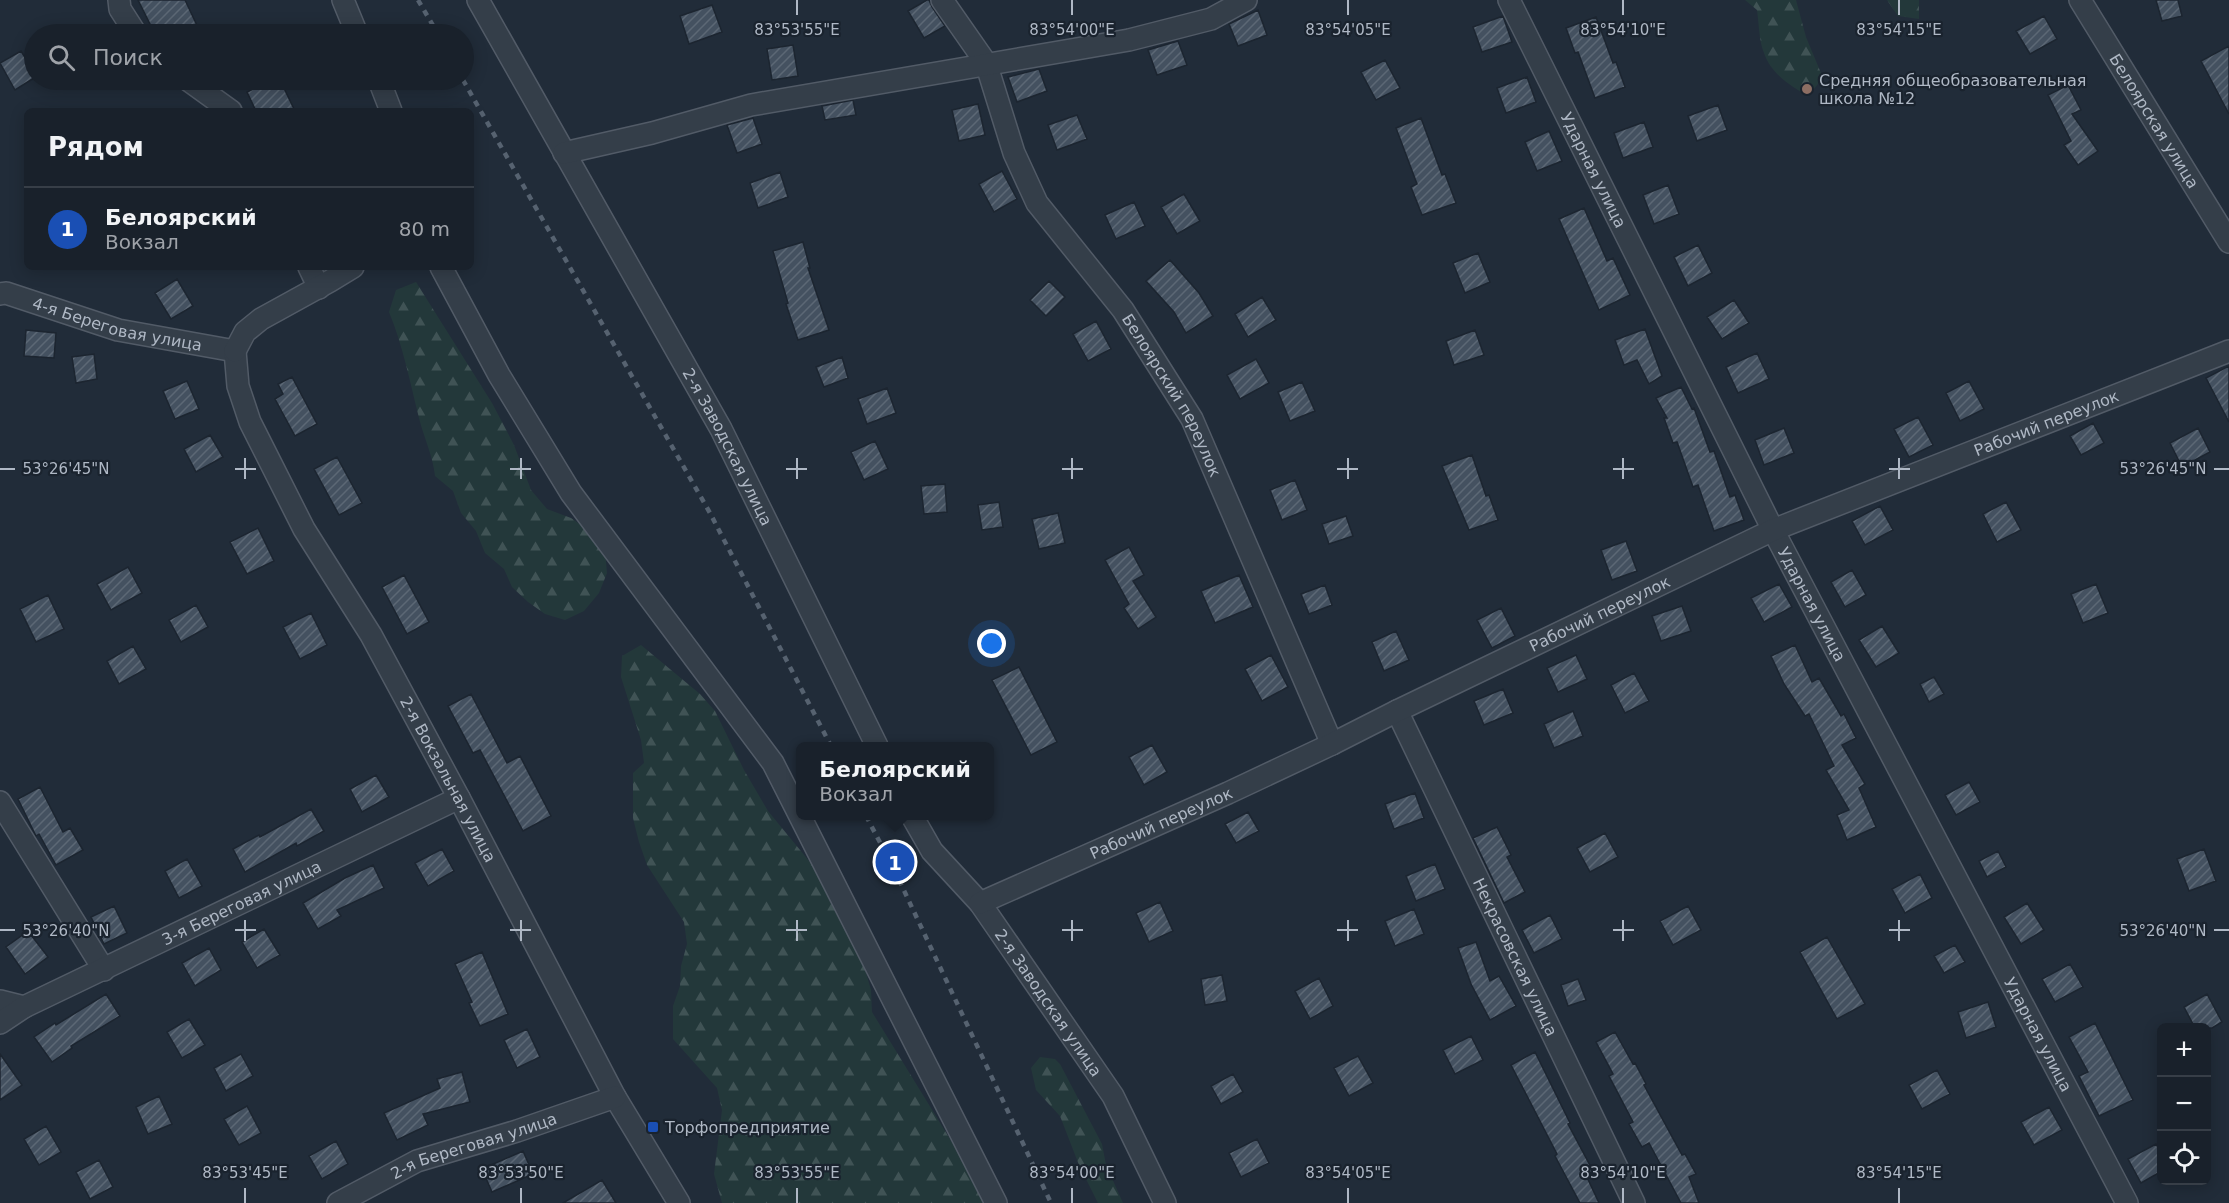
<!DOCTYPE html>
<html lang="ru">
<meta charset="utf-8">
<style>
body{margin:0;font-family:"DejaVu Sans",sans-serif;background:#262e37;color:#f1f3f6}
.controls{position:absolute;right:18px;bottom:18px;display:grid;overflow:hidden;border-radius:9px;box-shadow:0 3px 15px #0003}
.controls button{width:54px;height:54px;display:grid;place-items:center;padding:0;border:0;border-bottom:2px solid #373e47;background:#19212b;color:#f1f3f6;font:30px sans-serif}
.you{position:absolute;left:992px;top:644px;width:21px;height:21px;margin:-15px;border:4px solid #fff;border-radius:50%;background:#1a73e8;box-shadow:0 0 0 9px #1a73e833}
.badge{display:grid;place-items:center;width:39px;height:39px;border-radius:50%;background:#b45309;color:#fff;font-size:20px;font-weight:700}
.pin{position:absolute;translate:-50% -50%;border:3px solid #fff;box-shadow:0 2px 6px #0006}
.popup{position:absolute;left:796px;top:742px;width:198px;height:78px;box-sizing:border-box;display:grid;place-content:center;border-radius:9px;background:#19212b;filter:drop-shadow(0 2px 4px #0005);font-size:20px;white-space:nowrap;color:#9fa3a9}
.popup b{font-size:22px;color:#f1f3f6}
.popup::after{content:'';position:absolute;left:50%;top:100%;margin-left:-12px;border:12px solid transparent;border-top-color:#19212b}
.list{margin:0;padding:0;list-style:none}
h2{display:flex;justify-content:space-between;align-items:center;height:78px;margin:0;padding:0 24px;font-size:26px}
h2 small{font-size:20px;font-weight:400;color:#9fa3a9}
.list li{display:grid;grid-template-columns:39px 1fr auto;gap:18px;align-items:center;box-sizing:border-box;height:84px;padding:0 24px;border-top:2px solid #373e47}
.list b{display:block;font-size:22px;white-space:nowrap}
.list p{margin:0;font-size:20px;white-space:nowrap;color:#9fa3a9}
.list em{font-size:20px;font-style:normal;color:#9fa3a9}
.icon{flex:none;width:33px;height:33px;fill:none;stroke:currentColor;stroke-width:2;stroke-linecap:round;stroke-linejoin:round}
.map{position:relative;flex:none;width:2229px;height:1203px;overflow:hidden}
.search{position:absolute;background:#19212b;box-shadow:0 3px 15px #0003;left:24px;top:24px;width:450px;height:66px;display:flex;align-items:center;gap:15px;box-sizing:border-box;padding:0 21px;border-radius:33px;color:#9fa3a9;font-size:22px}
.panel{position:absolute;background:#19212b;box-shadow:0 3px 15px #0003;left:24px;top:108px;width:450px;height:162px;border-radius:9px}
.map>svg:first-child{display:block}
</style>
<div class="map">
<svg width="2229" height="1203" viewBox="0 0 2229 1203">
<defs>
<pattern id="forest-firs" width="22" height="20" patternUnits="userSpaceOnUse" patternTransform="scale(1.5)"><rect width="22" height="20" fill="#23383a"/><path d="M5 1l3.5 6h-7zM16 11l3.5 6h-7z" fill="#405355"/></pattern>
<pattern id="building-hatch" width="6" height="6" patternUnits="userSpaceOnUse" patternTransform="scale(1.5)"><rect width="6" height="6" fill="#445160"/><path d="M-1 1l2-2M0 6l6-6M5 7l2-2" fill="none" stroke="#5c6875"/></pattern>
</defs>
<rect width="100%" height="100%" fill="#212c39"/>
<path fill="url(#forest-firs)" d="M1745,0H1796L1806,37L1823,78L1808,96C1791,86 1771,74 1764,53C1759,41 1759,24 1757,10Z
M1887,0H1919V19L1898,16Z
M416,282L492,403L514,445L531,490L547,509L571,518L590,531L605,550L607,573L599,593L584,611L565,620L545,614L528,602L512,587L504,569L485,553L476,531L461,513L453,491L435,476C433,456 424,438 419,418C410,382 403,346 389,312L396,290Z
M641,645L700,694L715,711L744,770L768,811L814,867L833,907L865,969L871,990L872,1012L977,1183L983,1203H722L714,1174L722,1110L717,1088L673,1039V1006L680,986L681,966L687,944L684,922L647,865L639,842L633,818V773L644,763L641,740L621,677L622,656Z
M1040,1057L1055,1059L1060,1064L1102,1144L1106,1165L1123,1203H1098L1079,1165L1060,1116L1036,1090L1031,1068Z"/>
<path fill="url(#building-hatch)" stroke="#1c2530" stroke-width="1.5" d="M138,0H185L201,34H155Z
M927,0H929L932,7L945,26L924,38L908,11Z
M2156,0H2178L2182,16L2162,21Z
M712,5L722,32L689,44L680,16Z
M1258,10L1267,35L1238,46L1229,24Z
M1503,16L1512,42L1482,52L1473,27Z
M2044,16L2057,39L2030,54L2016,31Z
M1596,17L1613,63L1616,62L1625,87L1595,98L1578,52L1575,53L1566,28Z
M1178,41L1187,65L1157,75L1148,50Z
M793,45L798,76L772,80L767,49Z
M2229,46V114L2201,61Z
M21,51L34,72V78L15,90L0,63Z
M1385,60L1400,88L1376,100L1361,72Z
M1039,69L1047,91L1017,102L1008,77Z
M1527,77L1536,102L1506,113L1497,88Z
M272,80H280L295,111H256L247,92Z
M2068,85L2081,110L2072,114L2098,151L2078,165L2064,145L2071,141L2048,95Z
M853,100L856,115L825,120L822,106Z
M978,104L985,135L959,141L952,110Z
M1718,105L1727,130L1697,141L1688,116Z
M1077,115L1087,139L1057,150L1048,125Z
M753,118L762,144L737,153L727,125Z
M1421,118L1442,175L1445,174L1456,203L1422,215L1411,187L1417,184L1396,128Z
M1644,122L1653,147L1623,158L1614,133Z
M1549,131L1562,161L1537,171L1525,142Z
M1002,171L1017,199L994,212L979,184Z
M780,172L788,197L758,208L750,183Z
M1668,185L1679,214L1654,224L1643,195Z
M1184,194L1200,221L1177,234L1161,207Z
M1134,202L1145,226L1116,239L1105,215Z
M1584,208L1607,261L1613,258L1630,295L1599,310L1559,219Z
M803,242L810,268H808L829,330L798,340L786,304L788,303L773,251Z
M1698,245L1712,273L1688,286L1674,257Z
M1478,253L1490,282L1465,293L1453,263Z
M1170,260L1199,293L1213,316L1186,333L1174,312L1146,281Z
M177,279L193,306L171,319L155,293Z
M1049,281L1065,297L1046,316L1030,300Z
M1262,297L1276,320L1248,337L1235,314Z
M1734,300L1749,323L1722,339L1707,317Z
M1096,321L1111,349L1088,361L1073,334Z
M1645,329L1662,376L1649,384L1637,360L1624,365L1615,340Z
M26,330L56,333L54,358L24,356Z
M1475,330L1484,355L1454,365L1446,341Z
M1757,353L1769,379L1738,393L1726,367Z
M94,354L97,379L76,383L72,357Z
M842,357L848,378L824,387L816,367Z
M1256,359L1269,383L1240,399L1227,375Z
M2229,366V422L2206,378Z
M292,377L317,424L295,436L275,399L283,394L278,384Z
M187,381L199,409L175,419L163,391Z
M1969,381L1984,409L1960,421L1946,393Z
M1302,382L1315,411L1290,421L1278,392Z
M1681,387L1692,409L1694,408L1710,452L1714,451L1730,497L1735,495L1744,520L1714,531L1698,485L1693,487L1677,442L1673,443L1664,418H1667L1656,398Z
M887,388L896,413L867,424L858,399Z
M1918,417L1933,445L1909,457L1894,429Z
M2093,423L2104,443L2081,455L2070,436Z
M1784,428L1794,453L1764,465L1755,440Z
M2198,428L2210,452L2182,467L2170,443Z
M210,435L223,457L196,472L184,449Z
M875,441L888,469L864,480L851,452Z
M1472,455L1486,496L1489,495L1498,520L1469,530L1442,466Z
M337,457L362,503L339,515L314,469Z
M1295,480L1307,510L1282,520L1270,490Z
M945,484L947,512L924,514L921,486Z
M999,502L1003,527L982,530L978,505Z
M2006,502L2021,530L1997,542L1983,514Z
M1880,506L1893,530L1865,545L1852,521Z
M1058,513L1065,543L1039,549L1032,519Z
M1346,516L1353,536L1329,544L1322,524Z
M258,528L274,561L247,574L230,542Z
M1626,541L1637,571L1612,580L1601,550Z
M1129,547L1144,575L1133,581L1156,617L1138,629L1124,608L1129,604L1105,560Z
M128,567L142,593L111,610L97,584Z
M1852,570L1866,595L1845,607L1831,582Z
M404,575L429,622L407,634L382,587Z
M1239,575L1253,607L1215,623L1201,591Z
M1779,584L1792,607L1764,622L1751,598Z
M2096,584L2108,613L2083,623L2071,594Z
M1325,585L1332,605L1309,614L1301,594Z
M48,595L64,629L36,642L20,609Z
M196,605L208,627L181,642L169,620Z
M1682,606L1691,631L1661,641L1652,616Z
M1501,608L1515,636L1492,648L1477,620Z
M311,613L327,645L300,659L283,627Z
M1882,626L1899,653L1876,667L1859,640Z
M1396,631L1409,660L1384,671L1372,642Z
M1795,645L1812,682L1819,678L1841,716L1844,714L1856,738L1842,745L1865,784L1859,788L1876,827L1847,840L1837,815L1849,810L1826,770L1834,766L1809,714L1805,716L1784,684L1771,656Z
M133,646L146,669L119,684L107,661Z
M1271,655L1288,687L1262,701L1245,669Z
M1576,655L1587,679L1558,692L1547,668Z
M1019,667L1057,742L1031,755L992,680Z
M1634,673L1649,701L1625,713L1611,685Z
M1934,677L1944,694L1929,702L1920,684Z
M1503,689L1513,713L1484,725L1474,701Z
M471,694L507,763L520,756L551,816L523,831L480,750L473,753L448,706Z
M1573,711L1583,736L1554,748L1544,724Z
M1152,745L1167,772L1144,785L1129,757Z
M376,775L389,797L362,812L350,789Z
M1969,782L1980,802L1956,815L1945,795Z
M40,787L63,832L70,828L83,850L56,865L39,834L36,836L18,799Z
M1415,793L1424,818L1394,829L1385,804Z
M311,809L324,831L297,846L296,843L245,872L233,849L259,835L260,837Z
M1248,812L1259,831L1236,843L1225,824Z
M1497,827L1511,855L1507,857L1525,892L1504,903L1473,838Z
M1605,833L1618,857L1590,872L1577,848Z
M442,849L454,871L428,886L415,863Z
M2204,849L2216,881L2189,891L2177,859Z
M1998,851L2006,867L1987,877L1979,861Z
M187,859L202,886L179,898L165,871Z
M1435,864L1445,889L1416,901L1406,876Z
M373,865L384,888L337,910L341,916L318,929L303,903L345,878Z
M1920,874L1932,898L1905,913L1892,889Z
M1160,902L1173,931L1149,942L1136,913Z
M2027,903L2044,930L2021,944L2004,917Z
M114,906L127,933L104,944L91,917Z
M1688,906L1701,930L1673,945L1660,921Z
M1414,909L1424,934L1395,946L1385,921Z
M1550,915L1562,939L1534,953L1522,930Z
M264,929L280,955L257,968L242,942Z
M28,931L48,957L25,974L6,947Z
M1827,937L1865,1004L1837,1019L1800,952Z
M1476,942L1490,981L1499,976L1516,1006L1490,1020L1471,984L1458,948Z
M1955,945L1965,962L1944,973L1934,956Z
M209,948L221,970L195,986L182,963Z
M482,952L508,1014L480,1026L469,1003L472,1002L455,964Z
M2070,964L2083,987L2055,1002L2042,979Z
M1222,975L1227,1001L1205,1005L1201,979Z
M1319,978L1333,1006L1310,1019L1295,991Z
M1578,979L1586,1000L1568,1006L1561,985Z
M106,994L120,1016L71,1046L72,1048L52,1062L34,1037L55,1023L56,1025Z
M2207,994L2222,1022L2212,1028H2195L2184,1007Z
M1988,1002L1996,1027L1966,1038L1958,1012Z
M189,1019L205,1045L182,1058L167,1032Z
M2095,1023L2133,1100L2099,1116L2079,1076L2088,1072L2069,1037Z
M527,1029L540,1057L517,1068L504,1040Z
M1615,1032L1633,1064L1635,1063L1646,1084L1644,1085L1682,1155L1685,1154L1696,1174L1689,1177L1699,1203H1681L1649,1143L1642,1147L1629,1124L1633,1122L1609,1076L1613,1074L1596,1042Z
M1471,1036L1483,1060L1455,1074L1443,1050Z
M1535,1052L1570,1123L1568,1124L1593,1171L1586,1175L1599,1203H1580L1555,1156L1557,1154L1511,1065Z
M0,1054L22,1085L0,1100Z
M241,1054L253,1076L226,1091L214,1068Z
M1358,1056L1373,1083L1349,1096L1334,1068Z
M1937,1070L1950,1094L1922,1109L1909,1085Z
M462,1072L470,1102L423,1114L428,1125L397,1140L384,1113L440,1088L437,1079Z
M1233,1074L1243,1092L1221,1104L1211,1086Z
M159,1096L172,1124L148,1134L136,1107Z
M247,1106L261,1133L239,1145L224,1119Z
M2049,1107L2062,1130L2034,1145L2021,1122Z
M46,1126L61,1152L39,1165L24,1139Z
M1257,1139L1269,1163L1241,1177L1229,1153Z
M336,1141L348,1164L322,1179L309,1156Z
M2156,1144L2162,1154V1171L2141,1183L2128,1159Z
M523,1151L533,1174L492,1192L482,1169Z
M99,1160L113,1187L90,1199L76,1172Z
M602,1180L616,1203H563Z"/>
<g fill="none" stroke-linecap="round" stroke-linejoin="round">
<defs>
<g id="minor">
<path d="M119,0L120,9L136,34"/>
<path d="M343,0L357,34"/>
<path id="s1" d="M478,0L721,429L877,746"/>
<path id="s2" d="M942,0L986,63L1014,153L1037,203L1123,310L1192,419L1332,744"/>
<path id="s3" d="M1509,0L1773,530L2127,1203"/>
<path id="s4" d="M2080,0L2229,242"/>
<path d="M188,80L231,111"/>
<path d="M379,80L391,111"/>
<path d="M564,153L652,133L751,105L1129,40L1211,19L1246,0"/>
<path d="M309,267L319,288"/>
<path d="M441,267L499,375L571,493L773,763L996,1203"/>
<path id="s5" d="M0,294L6,293L118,330L235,351"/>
<path id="s6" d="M235,351L238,386L250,422L304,529L371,635L459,798L615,1097L679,1203"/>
<path d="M235,351L245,332L261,319L330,281L353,267"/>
<path id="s7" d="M1397,711L1634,1203"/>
<path d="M0,802L104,970"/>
<path id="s8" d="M912,816L932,851L980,903L1113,1096L1165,1203"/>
<path id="s9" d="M980,903L1228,793L1332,744L1397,711L1773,530L2229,351"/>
<path d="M0,1001L24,1007"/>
<path id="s10" d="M0,1023L24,1007L459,798"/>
<path id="s11" d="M338,1203L417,1161L517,1131L615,1097"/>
</g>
</defs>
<use href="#minor" stroke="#525b67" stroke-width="24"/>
<use href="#minor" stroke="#343e49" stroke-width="21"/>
<path stroke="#566270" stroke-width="4.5" stroke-dasharray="6 6" stroke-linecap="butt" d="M418,0L438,34
M463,80L710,513L831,746
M866,816L892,865L1051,1203"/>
</g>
<path fill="none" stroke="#afb8c5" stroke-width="2" d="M797,0V15M1072,0V15M1348,0V15M1623,0V15M1899,0V15M245,458V479M521,458V479M797,458V479M1072,458V479M1348,458V479M1623,458V479M1899,458V479M0,469H15M235,469H256M510,469H531M786,469H807M1062,469H1083M1337,469H1358M1613,469H1634M1889,469H1910M2214,469H2229M245,920V941M521,920V941M797,920V941M1072,920V941M1348,920V941M1623,920V941M1899,920V941M0,930H15M235,930H256M510,930H531M786,930H807M1062,930H1083M1337,930H1358M1613,930H1634M1889,930H1910M2214,930H2229M245,1188V1203M521,1188V1203M797,1188V1203M1072,1188V1203M1348,1188V1203M1623,1188V1203M1899,1188V1203"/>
<circle fill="#8d6e63" stroke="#1a232e" stroke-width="2" cx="1807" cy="89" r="6"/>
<rect fill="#1a4fb4" stroke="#1a232e" stroke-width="2" x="647" y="1121" width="12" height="12" rx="3"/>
<g text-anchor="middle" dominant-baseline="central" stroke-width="4.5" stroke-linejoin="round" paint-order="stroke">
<g font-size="16" fill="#afb8c5" stroke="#1a232e" text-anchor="start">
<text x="1819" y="80">Средняя общеобразовательная<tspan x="1819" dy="18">школа №12</tspan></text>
<text x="665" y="1127">Торфопредприятие</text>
</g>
<g font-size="16" fill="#afb8c5" stroke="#1a232e">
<text stroke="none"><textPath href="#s4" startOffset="142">Белоярская улица</textPath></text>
<text stroke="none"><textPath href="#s3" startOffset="190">Ударная улица</textPath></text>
<text stroke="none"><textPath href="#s5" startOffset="122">4-я Береговая улица</textPath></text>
<text stroke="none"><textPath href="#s2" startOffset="462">Белоярский переулок</textPath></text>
<text stroke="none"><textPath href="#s9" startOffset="1170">Рабочий переулок</textPath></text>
<text stroke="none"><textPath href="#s1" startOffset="512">2-я Заводская улица</textPath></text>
<text stroke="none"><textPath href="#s3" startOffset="676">Ударная улица</textPath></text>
<text stroke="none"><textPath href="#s9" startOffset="684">Рабочий переулок</textPath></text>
<text stroke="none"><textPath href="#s6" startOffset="482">2-я Вокзальная улица</textPath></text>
<text stroke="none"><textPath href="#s9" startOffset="198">Рабочий переулок</textPath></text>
<text stroke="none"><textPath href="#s10" startOffset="270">3-я Береговая улица</textPath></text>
<text stroke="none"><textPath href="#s7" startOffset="273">Некрасовская улица</textPath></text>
<text stroke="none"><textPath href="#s8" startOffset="232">2-я Заводская улица</textPath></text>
<text stroke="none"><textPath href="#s3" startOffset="1162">Ударная улица</textPath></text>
<text stroke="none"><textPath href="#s11" startOffset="148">2-я Береговая улица</textPath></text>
</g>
</g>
<g font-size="15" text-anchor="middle" fill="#afb8c5" stroke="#1a232e" stroke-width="4.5" stroke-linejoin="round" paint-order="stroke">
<text x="797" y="35">83°53'55"E</text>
<text x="1072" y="35">83°54'00"E</text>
<text x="1348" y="35">83°54'05"E</text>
<text x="1623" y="35">83°54'10"E</text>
<text x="1899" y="35">83°54'15"E</text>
<text x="66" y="474">53°26'45"N</text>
<text x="2163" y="474">53°26'45"N</text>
<text x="66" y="936">53°26'40"N</text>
<text x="2163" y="936">53°26'40"N</text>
<text x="245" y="1178">83°53'45"E</text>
<text x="521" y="1178">83°53'50"E</text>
<text x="797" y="1178">83°53'55"E</text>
<text x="1072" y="1178">83°54'00"E</text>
<text x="1348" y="1178">83°54'05"E</text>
<text x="1623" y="1178">83°54'10"E</text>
<text x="1899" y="1178">83°54'15"E</text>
</g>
</svg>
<div class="controls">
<button>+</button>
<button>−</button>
<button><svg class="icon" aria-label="locate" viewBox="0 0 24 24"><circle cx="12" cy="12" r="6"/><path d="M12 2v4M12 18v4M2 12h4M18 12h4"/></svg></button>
</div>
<div class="you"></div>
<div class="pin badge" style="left:895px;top:862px;background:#1a4fb4">1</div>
<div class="popup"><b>Белоярский</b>Вокзал</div>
<div class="search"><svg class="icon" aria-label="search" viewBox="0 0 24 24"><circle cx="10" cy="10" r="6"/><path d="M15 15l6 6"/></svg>Поиск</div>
<section class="panel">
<h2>Рядом<small></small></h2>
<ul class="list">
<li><span class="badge" style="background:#1a4fb4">1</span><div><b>Белоярский</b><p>Вокзал</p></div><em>80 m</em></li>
</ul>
</section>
</div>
